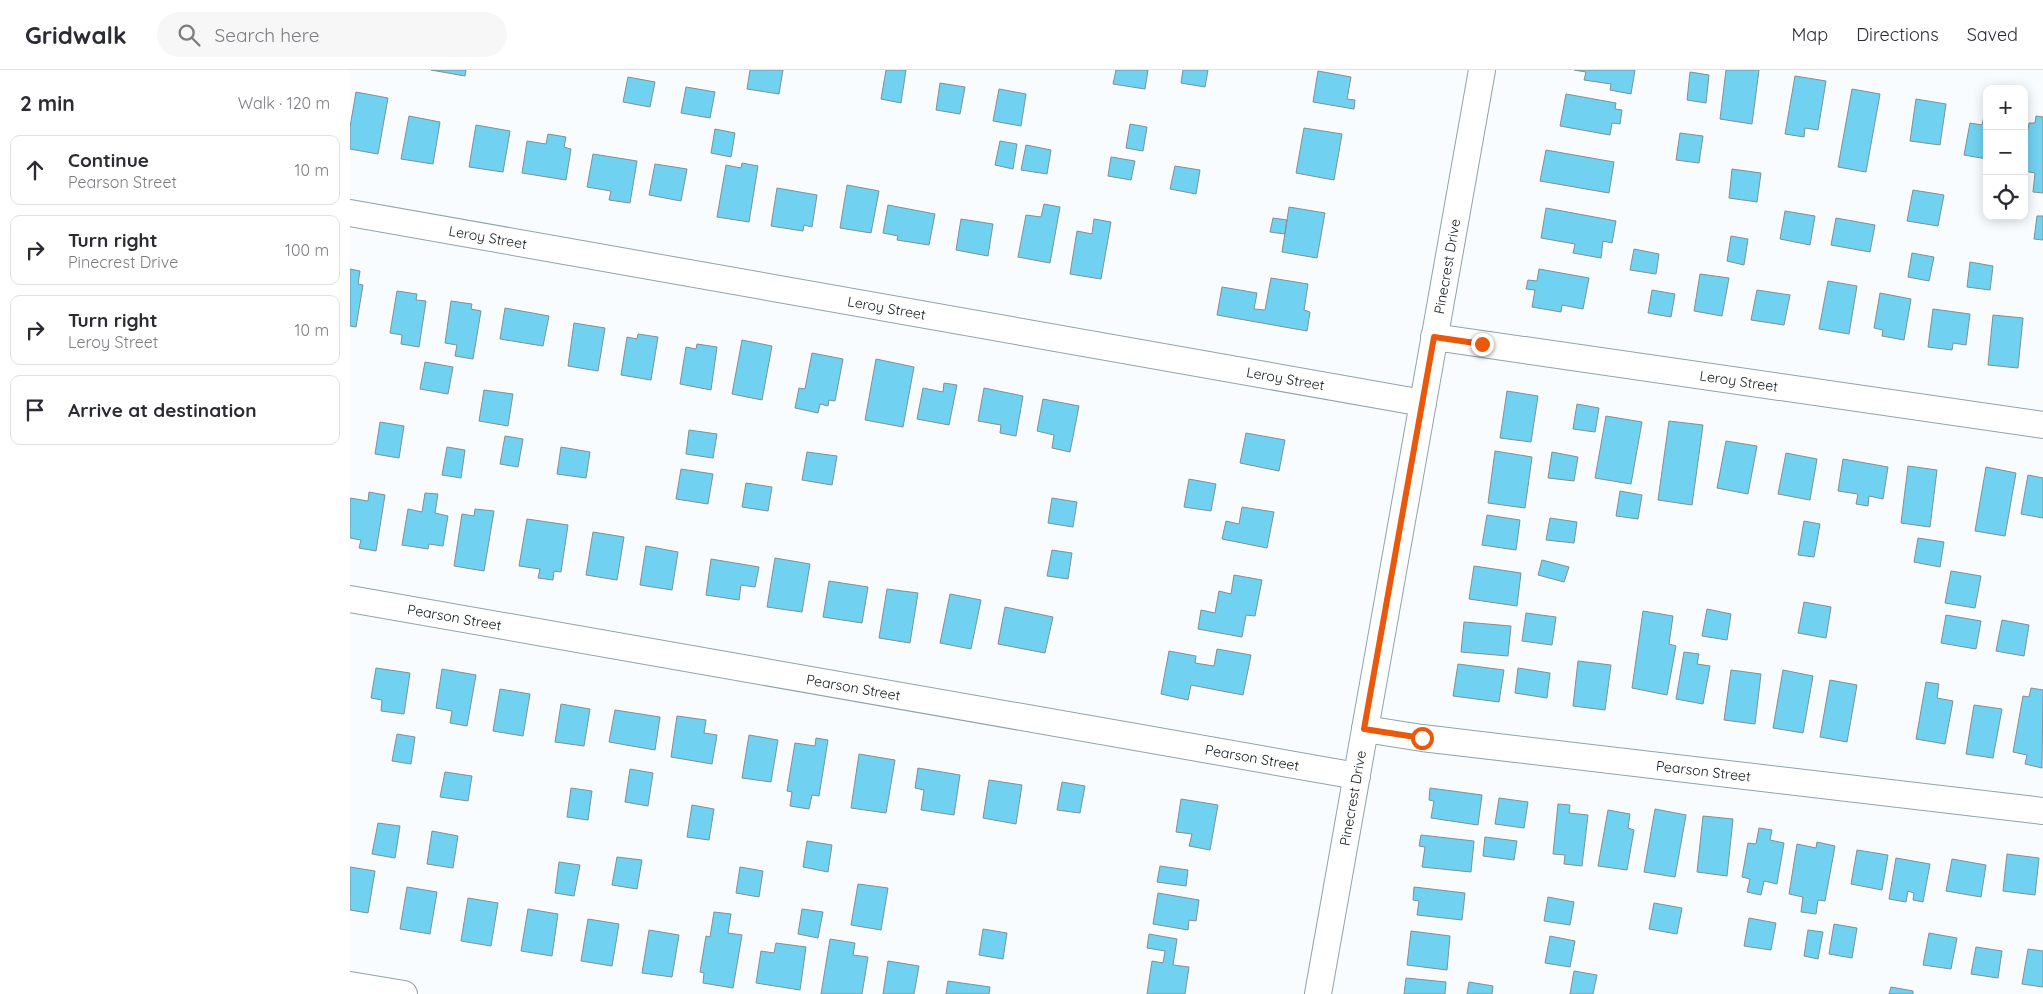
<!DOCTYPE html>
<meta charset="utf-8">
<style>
body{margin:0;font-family:Quicksand,sans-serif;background:#f7f7f7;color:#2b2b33}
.controls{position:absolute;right:15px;top:15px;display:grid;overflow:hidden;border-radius:10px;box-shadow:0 2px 12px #0003}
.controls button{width:45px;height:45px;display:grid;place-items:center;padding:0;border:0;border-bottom:1px solid #e1e1e2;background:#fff;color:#2b2b33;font:25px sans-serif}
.stop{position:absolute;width:15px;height:15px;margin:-11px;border:4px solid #ea580c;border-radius:50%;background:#fff}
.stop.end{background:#ea580c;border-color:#fff;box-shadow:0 1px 5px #0008}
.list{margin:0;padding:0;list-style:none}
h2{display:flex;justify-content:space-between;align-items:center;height:65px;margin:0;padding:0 20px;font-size:21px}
h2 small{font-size:16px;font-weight:400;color:#7c7c81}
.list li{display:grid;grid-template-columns:32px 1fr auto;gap:15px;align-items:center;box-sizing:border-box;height:70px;margin:0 10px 10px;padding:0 10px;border:1px solid #e1e1e2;border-radius:10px}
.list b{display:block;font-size:19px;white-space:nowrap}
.list p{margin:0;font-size:16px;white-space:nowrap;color:#7c7c81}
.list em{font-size:16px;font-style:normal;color:#7c7c81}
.icon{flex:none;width:28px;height:28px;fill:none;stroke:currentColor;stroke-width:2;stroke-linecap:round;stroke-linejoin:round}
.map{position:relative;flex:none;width:1693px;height:924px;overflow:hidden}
header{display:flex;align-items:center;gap:30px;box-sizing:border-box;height:70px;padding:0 25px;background:#fff;border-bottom:1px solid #e1e1e2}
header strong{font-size:24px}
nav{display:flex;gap:28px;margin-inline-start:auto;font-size:18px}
.search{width:350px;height:45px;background:#f7f7f7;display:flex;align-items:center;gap:12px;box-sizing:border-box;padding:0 18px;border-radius:28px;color:#7c7c81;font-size:19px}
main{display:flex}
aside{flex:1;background:#fff}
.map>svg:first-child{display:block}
</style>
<header>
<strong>Gridwalk</strong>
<div class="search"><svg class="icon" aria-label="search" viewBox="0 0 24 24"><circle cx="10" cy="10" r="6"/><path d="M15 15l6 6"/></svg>Search here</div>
<nav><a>Map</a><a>Directions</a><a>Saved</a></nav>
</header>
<main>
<aside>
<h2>2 min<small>Walk · 120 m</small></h2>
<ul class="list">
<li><svg class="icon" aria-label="ahead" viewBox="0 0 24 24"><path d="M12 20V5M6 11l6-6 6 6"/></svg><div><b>Continue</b><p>Pearson Street</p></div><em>10 m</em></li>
<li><svg class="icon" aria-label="right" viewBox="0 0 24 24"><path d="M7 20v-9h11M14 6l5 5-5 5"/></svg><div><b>Turn right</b><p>Pinecrest Drive</p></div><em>100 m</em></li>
<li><svg class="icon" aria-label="right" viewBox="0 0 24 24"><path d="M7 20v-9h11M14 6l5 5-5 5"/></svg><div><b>Turn right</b><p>Leroy Street</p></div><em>10 m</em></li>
<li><svg class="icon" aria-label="arrive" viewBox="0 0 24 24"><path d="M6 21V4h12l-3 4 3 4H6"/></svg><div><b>Arrive at destination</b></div></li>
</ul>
</aside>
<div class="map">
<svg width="1693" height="924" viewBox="0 0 1693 924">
<rect width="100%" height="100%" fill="#f8fcfe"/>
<path fill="#71d1f0" stroke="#7d9197" d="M81,0H116L115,6Z
M400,0H433L429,24L397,19Z
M536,0H556L551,33L531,29Z
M766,0H798L795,19L763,14Z
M833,0H858L855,17L831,13Z
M1224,0H1285L1281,24L1260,20L1261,14L1234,10L1236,2Z
M1376,0H1409L1402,54L1370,49Z
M968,1L1001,7L997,29L1005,30L1004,39L963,32Z
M1340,2L1359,5L1356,33L1337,30Z
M1445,6L1476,11L1468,60L1455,58L1454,67L1435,64Z
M278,7L305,12L300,37L273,32Z
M590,13L615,17L610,44L586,40Z
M336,17L365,22L360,48L331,43Z
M649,19L676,24L671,56L643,51Z
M1502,19L1530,24L1516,102L1488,97Z
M6,22L38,28L28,84L0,79V57Z
M1216,24L1266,33L1265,39L1272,40L1270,54L1262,53L1260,65L1210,56Z
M1566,29L1596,34L1590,75L1560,71Z
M59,46L90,52L83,94L51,89Z
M1634,46L1637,47V89L1614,85L1620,53L1632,55Z
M1686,46L1693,47V123L1683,122L1685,103L1674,101V85L1679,53H1685Z
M780,54L797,57L793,81L776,78Z
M126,55L160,61L153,102L119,97Z
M954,58L992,64L984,110L946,103Z
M365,59L385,63L381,87L361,83Z
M1330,63L1353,66L1349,93L1326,90Z
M198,64L216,67L214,77L221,79L216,110L172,103L177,71L196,74Z
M650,71L667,74L663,99L645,95Z
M676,75L701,80L697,104L671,100Z
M1196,80L1264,92L1259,123L1190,111Z
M243,84L287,91L280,133L259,130L261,121L237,117Z
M761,87L785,91L781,110L758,106Z
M392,93L408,96L399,152L367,147L376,95L391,98Z
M305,94L337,99L331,131L299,125Z
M825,96L850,100L846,124L820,119Z
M1382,99L1411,103L1407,132L1379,128Z
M497,115L529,121L521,163L490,158Z
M427,118L467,125L462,157L454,155L453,161L421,156Z
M1563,120L1594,125L1588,156L1557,151Z
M694,134L710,137L700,193L668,187L676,145L691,147Z
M538,135L585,144L579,175L547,170L548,166L533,163Z
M939,137L975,143L967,188L932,182Z
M1196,138L1266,151L1262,173L1253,171L1251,188L1223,183L1225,174L1191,168Z
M1435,141L1465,146L1460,175L1430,169Z
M1687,146H1693V170L1684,169Z
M923,148L937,150L935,164L920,162Z
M1486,148L1525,155L1520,182L1481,175Z
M611,149L643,154L638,186L606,180Z
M744,149L761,152L751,209L720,204L727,161L742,164Z
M1381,166L1398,169L1394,195L1377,191Z
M1284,179L1309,184L1306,204L1280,200Z
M1562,183L1584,187L1579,211L1558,207Z
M1620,192L1643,196L1640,220L1617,217Z
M0,199L10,201L8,214L13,215L6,257L0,256Z
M1189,199L1239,208L1233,239L1212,235L1211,242L1182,237L1185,220L1176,219L1178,210L1187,211Z
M1350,204L1379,208L1372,246L1344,241Z
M921,208L958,214L954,240L960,242L957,261L867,245L872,217L907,223L904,239L915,240Z
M1478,211L1507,216L1499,264L1469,259Z
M1302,220L1325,224L1321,247L1298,243Z
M1407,220L1440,225L1434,255L1401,250Z
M47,221L67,224L66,230L76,231L69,277L51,274L52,265L40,263Z
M1530,223L1561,229L1554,270L1532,266L1533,260L1524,258Z
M101,231L122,234L121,239L131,241L123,289L105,286L107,275L95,273Z
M155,238L199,246L193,276L150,269Z
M1583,239L1620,244L1616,275L1603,273L1602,280L1578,277Z
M1643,245L1673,248L1668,298L1638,295Z
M224,253L255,258L248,301L218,296Z
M288,264L308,267L301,310L271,305L277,267L287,269Z
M392,270L422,276L412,330L382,324Z
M347,274L367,277L361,320L330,314L336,277L346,279Z
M462,283L493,289L485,331L479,330L478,336L470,334L468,343L445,338L449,318L455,319Z
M526,289L564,297L553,357L515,350Z
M75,292L103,297L98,324L70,319Z
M594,313L607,315L599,355L567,349L573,318L593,322Z
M634,318L673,326L666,366L650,363L651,355L628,351Z
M134,320L163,324L158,356L129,351Z
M1157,321L1188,326L1181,372L1150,368Z
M693,329L729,336L720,382L702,378L704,365L687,361Z
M1227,334L1249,338L1245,362L1223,359Z
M1256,346L1292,352L1281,414L1245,408Z
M1319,351L1353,355L1342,435L1308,430Z
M30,352L54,356L49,388L25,384Z
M339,360L367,364L363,388L336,384Z
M896,363L935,370L929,401L890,393Z
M155,366L173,369L168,397L150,394Z
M1376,371L1407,376L1398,424L1367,418Z
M97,377L115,380L111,408L92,405Z
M211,377L240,382L236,408L207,404Z
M1145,381L1182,387L1175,438L1138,433Z
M457,382L487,386L482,415L452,410Z
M1202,382L1228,387L1224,411L1198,408Z
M1436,383L1467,389L1460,430L1428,424Z
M1493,389L1538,397L1533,429L1519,426L1518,436L1506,434L1508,424L1488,421Z
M1558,396L1587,400L1580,457L1551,453Z
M1636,397L1666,403L1655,466L1625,461Z
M331,399L363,404L358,434L326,429Z
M1678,405L1693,408V448L1671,444Z
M839,409L866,414L861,441L834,437Z
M396,413L422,417L418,441L392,437Z
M1270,421L1292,425L1288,449L1266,446Z
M19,422L35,425L26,481L9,478L11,470L0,468V428L18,431Z
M75,423L88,424L85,443L98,446L93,476L79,474L78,479L52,475L58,439L72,442Z
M702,428L727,432L723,457L698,453Z
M892,437L924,442L917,478L872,469L876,451L889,454Z
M125,439L144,441L134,501L104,496L112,444L124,446Z
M1137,445L1170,450L1166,480L1132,475Z
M1200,448L1227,452L1224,473L1196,470Z
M177,449L218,455L211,502L204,501L203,510L188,508L190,499L169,496Z
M1454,451L1470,454L1464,487L1448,485Z
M243,462L274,467L267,510L236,505Z
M1568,468L1594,472L1590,497L1564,492Z
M296,476L328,482L322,520L290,515Z
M702,480L722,483L718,509L697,506Z
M425,488L460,494L452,542L417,537Z
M361,489L409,497L405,517L391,515L389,530L356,525Z
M1192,490L1219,497L1214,512L1188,505Z
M1124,496L1171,503L1167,536L1119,529Z
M1601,501L1631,506L1625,538L1595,533Z
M884,505L912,510L905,546L896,545L892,567L848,559L851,540L865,543L869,521L881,524Z
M479,511L518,517L512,553L473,547Z
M537,519L568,523L560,573L529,568Z
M600,524L631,530L621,579L590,573Z
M1454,532L1481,537L1476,568L1448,563Z
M655,537L703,547L695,583L648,574Z
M1357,539L1381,544L1377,570L1352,566Z
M1293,541L1323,546L1319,574L1326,576L1317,625L1282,618Z
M1176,543L1206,547L1202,575L1172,571Z
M1596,545L1631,551L1626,579L1591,573Z
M1652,550L1679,555L1674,586L1646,581Z
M1114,552L1161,556L1158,586L1111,582Z
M867,579L901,585L893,625L841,615L838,630L811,624L819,581L846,586L845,593L864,596Z
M1334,582L1349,584L1347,594L1360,596L1353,634L1326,629Z
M1228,591L1261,595L1255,640L1223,636Z
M1108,594L1154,600L1149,632L1103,626Z
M26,598L60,603L54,644L31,641L32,630L21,628Z
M1168,598L1200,603L1197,628L1165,623Z
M92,599L126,605L117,656L100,653L102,641L86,638Z
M1381,600L1411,604L1405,654L1374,650Z
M1433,600L1463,606L1453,663L1423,658Z
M1480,610L1507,615L1497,672L1470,667Z
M1576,612L1589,614L1587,628L1603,631L1595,674L1566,669Z
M1681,618L1693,620L1692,698L1675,694L1677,685L1663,682L1673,626L1679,627Z
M150,619L180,624L173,666L143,661Z
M211,634L240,639L234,676L205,672Z
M1624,635L1652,639L1643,688L1616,684Z
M265,640L310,647L305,680L259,672Z
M327,646L356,650L354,663L367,665L362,694L321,687Z
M47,664L65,667L61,694L42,691Z
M399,665L428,670L421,712L392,708Z
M466,668L478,670L469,726L462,725L459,739L440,736L442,722L437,721L445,673L465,676Z
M509,684L545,690L536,743L501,738Z
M568,698L610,705L604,745L571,740L574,720L565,718Z
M280,699L303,703L298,736L275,732Z
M95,702L122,706L118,731L90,727Z
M639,710L672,715L666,754L633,748Z
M712,712L735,716L730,743L707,740Z
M221,718L242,721L238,750L217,747Z
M1080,718L1132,725L1128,755L1081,748L1084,731L1079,730Z
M1149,728L1178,732L1174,758L1145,754Z
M831,729L868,735L860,780L839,776L842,764L826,762Z
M1208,734L1220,735L1219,743L1238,745L1232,796L1214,794L1215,785L1203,784Z
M342,735L364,739L359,770L337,767Z
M1305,739L1336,745L1325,807L1294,802Z
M1258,740L1280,744L1278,758L1284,760L1277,800L1248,796Z
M1353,746L1383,749L1377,806L1347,802Z
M28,753L50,756L45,788L22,784Z
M1409,758L1422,760L1420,770L1434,773L1427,814L1414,811L1411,825L1397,822L1400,809L1392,807L1398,773L1406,774Z
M82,761L108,766L103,798L77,794Z
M1071,765L1124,771L1121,802L1072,797L1075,777L1069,776Z
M1135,767L1167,771L1164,790L1133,786Z
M457,771L482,775L478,802L453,797Z
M1467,772L1485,776L1475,831L1468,830L1466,844L1451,842L1453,827L1439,824L1447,774L1466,778Z
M1507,780L1538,785L1532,820L1501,814Z
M1657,784L1689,788L1685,825L1653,821Z
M267,787L292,790L287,819L262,815Z
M1546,788L1580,794L1573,832L1563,830L1564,823L1558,821L1556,832L1539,829Z
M1602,789L1636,795L1631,827L1596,821Z
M209,792L230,795L224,826L205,823Z
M810,796L838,800L836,816L807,812Z
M0,797L25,801L18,843L0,840Z
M390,797L413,801L409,827L386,823Z
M508,814L538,818L531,860L501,855Z
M57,817L87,822L80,864L50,859Z
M1064,817L1115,823L1112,850L1067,845L1069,831L1063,830Z
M808,823L849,830L846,851L839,850L838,860L803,854Z
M1198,827L1224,832L1220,855L1194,851Z
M118,828L148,833L141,876L111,871Z
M1304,833L1332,838L1327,864L1299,859Z
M178,839L208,844L202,886L171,881Z
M452,839L473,842L468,868L448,864Z
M364,842L381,844L378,863L392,865L383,918L353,913L354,903L350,902L356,866L360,867Z
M1399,848L1426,853L1421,880L1394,876Z
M238,849L269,854L262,896L231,891Z
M1484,854L1507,858L1502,888L1479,884Z
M633,859L657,863L653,889L629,885Z
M299,860L329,865L322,907L292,903Z
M1458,860L1473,862L1468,889L1454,886Z
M1061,861L1100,866L1097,900L1057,895Z
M1579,863L1607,868L1601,899L1573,895Z
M799,864L827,869L823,895L839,897L835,924H797L802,891L813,893L815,881L797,878Z
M1200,866L1225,871L1220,897L1195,893Z
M480,869L505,873L503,885L518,887L512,924H471Z
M426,873L456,877L450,920L406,913L411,881L424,883Z
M1626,877L1652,881L1648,908L1621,904Z
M1678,879L1693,881V917L1672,914Z
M538,891L569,896L564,924H533Z
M1224,901L1247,905L1243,924H1220Z
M1056,908L1096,912L1095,924H1054Z
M598,911L640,917L639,924H596Z
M1119,912L1143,916L1142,924H1117Z
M1541,917L1563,921V924H1539Z"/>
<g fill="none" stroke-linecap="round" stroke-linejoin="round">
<defs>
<g id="minor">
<path id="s1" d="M0,143L1073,333"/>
<path id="s2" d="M1084,267L1693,355"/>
<path id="s3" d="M0,529L1007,706"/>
<path id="s4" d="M1015,659L1072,668L1693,741"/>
<path d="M0,915L54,924"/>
<path id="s5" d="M968,924L1132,0"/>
</g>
</defs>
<use href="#minor" stroke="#90a3aa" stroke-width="28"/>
<use href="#minor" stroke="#fff" stroke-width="26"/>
</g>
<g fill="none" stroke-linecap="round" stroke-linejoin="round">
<path stroke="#ea580c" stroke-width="6" d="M1072,668L1014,659L1084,267L1132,274"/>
</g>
<g text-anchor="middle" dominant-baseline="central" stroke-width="4" stroke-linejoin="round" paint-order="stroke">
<g font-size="14" fill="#0f1619" stroke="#f8fcfe">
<text stroke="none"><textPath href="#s1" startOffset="140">Leroy Street</textPath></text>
<text stroke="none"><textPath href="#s5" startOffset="739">Pinecrest Drive</textPath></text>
<text stroke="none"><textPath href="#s1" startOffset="545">Leroy Street</textPath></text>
<text stroke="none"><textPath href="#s1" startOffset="950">Leroy Street</textPath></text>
<text stroke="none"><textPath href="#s2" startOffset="308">Leroy Street</textPath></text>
<text stroke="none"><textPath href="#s3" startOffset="106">Pearson Street</textPath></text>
<text stroke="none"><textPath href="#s3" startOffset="511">Pearson Street</textPath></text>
<text stroke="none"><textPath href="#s3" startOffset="916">Pearson Street</textPath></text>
<text stroke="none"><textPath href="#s4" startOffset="341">Pearson Street</textPath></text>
<text stroke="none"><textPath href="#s5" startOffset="199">Pinecrest Drive</textPath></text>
</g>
</g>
</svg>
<div class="controls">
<button>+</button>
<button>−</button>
<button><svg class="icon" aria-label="locate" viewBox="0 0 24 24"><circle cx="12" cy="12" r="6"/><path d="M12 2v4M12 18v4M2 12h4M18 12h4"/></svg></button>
</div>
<div class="stop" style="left:1072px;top:668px"></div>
<div class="stop end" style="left:1132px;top:274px"></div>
</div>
</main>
